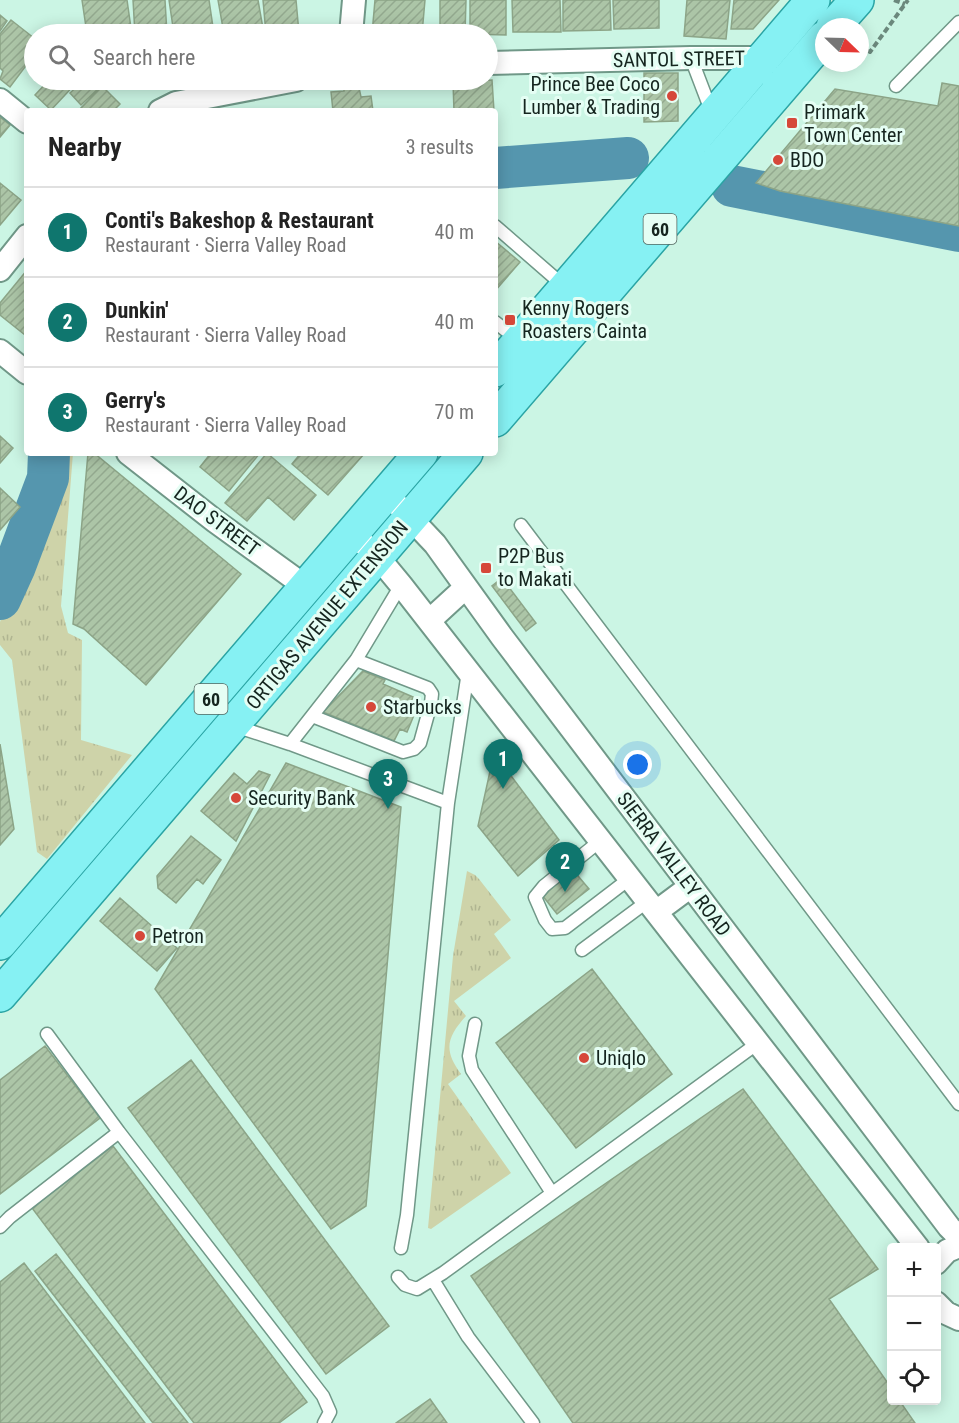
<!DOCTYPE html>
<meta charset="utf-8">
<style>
body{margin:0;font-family:"Roboto Condensed",sans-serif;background:#f6f6f6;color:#222}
.controls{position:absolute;right:18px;bottom:18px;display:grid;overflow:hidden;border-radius:6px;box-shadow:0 3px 15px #0003}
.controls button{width:54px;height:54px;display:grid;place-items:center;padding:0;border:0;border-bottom:2px solid #e0e0e0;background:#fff;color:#222;font:30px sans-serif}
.compass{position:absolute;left:815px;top:18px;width:54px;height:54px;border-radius:50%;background:#fff;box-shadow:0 3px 15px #0003;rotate:113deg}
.you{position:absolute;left:638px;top:765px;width:21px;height:21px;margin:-15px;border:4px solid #fff;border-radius:50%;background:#1a73e8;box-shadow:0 0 0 9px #1a73e833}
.badge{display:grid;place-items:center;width:39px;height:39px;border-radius:50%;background:#0f766e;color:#fff;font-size:20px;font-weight:700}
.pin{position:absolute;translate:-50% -50px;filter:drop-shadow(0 2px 3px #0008)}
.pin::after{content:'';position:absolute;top:32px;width:21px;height:18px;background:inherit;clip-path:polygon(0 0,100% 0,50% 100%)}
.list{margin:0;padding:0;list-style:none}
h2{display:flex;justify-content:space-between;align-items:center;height:78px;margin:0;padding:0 24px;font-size:26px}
h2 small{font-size:20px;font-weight:400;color:#767676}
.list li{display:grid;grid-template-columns:39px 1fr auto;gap:18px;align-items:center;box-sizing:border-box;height:90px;padding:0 24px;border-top:2px solid #e0e0e0}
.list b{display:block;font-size:22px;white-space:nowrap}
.list p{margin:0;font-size:20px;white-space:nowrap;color:#767676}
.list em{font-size:20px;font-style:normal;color:#767676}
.icon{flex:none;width:33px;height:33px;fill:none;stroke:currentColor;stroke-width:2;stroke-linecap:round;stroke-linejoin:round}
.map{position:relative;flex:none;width:959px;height:1423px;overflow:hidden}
.search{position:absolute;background:#fff;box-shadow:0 3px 15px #0003;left:24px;top:24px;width:474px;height:66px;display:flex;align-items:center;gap:15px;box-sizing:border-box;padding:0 21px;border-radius:33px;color:#767676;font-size:22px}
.panel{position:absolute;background:#fff;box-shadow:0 3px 15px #0003;left:24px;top:108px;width:474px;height:348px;border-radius:6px}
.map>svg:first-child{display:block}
</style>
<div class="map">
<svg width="959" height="1423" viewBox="0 0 959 1423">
<defs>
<pattern id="grass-tufts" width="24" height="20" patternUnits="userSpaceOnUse" patternTransform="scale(1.5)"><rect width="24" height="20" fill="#ced3a9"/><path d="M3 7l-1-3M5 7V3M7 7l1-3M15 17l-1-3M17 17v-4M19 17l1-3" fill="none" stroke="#b0b591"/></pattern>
<pattern id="building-hatch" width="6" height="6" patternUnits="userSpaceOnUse" patternTransform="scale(1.5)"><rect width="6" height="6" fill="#acc5a7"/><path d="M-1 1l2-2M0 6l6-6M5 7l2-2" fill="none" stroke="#93a98f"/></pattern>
</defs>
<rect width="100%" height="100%" fill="#cbf5e4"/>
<path fill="url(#grass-tufts)" d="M54,453H73L61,606L68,633L82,640L81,740L132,755L47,859L37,852L12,660L0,645V622L52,482Z
M467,871L475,875L479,879L511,920L494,934L511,958L454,1001L466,1016C447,1037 443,1050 461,1074L448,1084L511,1173L431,1229L428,1228L453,956Z"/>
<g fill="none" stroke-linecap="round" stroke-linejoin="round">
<path stroke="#5596ae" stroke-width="42" d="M495,168L628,158
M732,186L959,231
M0,599L15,566L48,478L49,453"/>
</g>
<path fill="url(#building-hatch)" stroke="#8ca487" stroke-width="1.5" d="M82,0H127L131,28L87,34Z
M133,0H165L167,34H135Z
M169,0H209L214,34H174Z
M218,0H258L264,34H224Z
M263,0H296L299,33L266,34Z
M375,0H425L422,34H372Z
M440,0H466L465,34H440Z
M470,0H506V35L470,34Z
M512,0H560L561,32H513Z
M563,0H610L611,30L563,31Z
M613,0H659V28L614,29Z
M687,0H730L726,39L684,36Z
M734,0H779L753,29H731Z
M0,15L7,21L0,31Z
M11,20L34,38V55L10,87L0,79L3,71L0,68V34Z
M644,73H678V121L644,122Z
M49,80H79L51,110L35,95Z
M84,80H97L102,85L81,105L70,93Z
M492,80L494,111H454L453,82Z
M358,83L361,97L371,96L373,111H333L331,92L344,91V84Z
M942,83L959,86V226L780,191L756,183L835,89L938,106Z
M102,86L120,104L113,111H78Z
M0,117L10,125L0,137Z
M0,183L21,200L0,225Z
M495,241L520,262L495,291Z
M27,270V332L25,335L0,315V303Z
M0,436L13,448L0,463Z
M88,453H94L241,574L146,685L84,629L73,624Z
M211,453H260L229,491L200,467Z
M267,453L316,495L294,520L268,497L247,521L225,503Z
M301,453H363L364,454L328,495L292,464Z
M0,488L20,507L0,530Z
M502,578L536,623L526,631L492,586Z
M363,671L385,680L383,684L413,697L410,705L417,708L407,732L400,729L394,741L323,712Z
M0,744L14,829L0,845Z
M494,753L559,840L518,876L478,826Z
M286,763L401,807L366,1206L331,1229L155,989Z
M259,771L270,775L236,841L201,811L234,773L247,784Z
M191,836L221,860L203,884L197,879L176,903L158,888L157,876Z
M573,870L589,889L557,914L542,895Z
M120,898L177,948L157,971L100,921Z
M592,969L672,1074L576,1148L496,1043Z
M45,1046L100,1118L0,1194V1080Z
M191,1060L389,1326L326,1374L128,1108Z
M743,1089L878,1269L829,1299L892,1389V1400H899L915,1423H573L471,1276Z
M113,1146L307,1402L279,1423H194L32,1208Z
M56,1254L188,1423H153L35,1271Z
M24,1263L145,1423H0V1282Z
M430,1399L447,1423H396Z"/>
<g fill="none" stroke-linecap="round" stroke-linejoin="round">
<defs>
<path id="lane" d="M691,58L712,113
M896,86L959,22
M495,226L564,286
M495,322L518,340
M521,525L959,1104
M312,716L403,752L414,749L420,743L431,703L432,694L428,688L356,660
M235,726L290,744L448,803
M290,744L356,660L401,585
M600,841L544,886L535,897L545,920L552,929L565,928L629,879
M582,950L648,901
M475,1024L469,1056L472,1070L552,1193
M47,1034L119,1132L323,1396L330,1412L324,1423
M0,1227L10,1217L119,1132
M401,1248L407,1215L448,803L468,672
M398,1277L405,1285L417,1289L443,1273L758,1043
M433,1280L468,1337L533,1423"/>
<path id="street" d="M351,34L354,0
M488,63L691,58H762
M0,100L27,122
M160,111L176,103L296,80
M0,270L27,236
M0,351L27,373
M128,453L215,521L306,587
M400,507L435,544L502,637L949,1227L959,1237
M352,533L377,556L401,585L918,1248
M429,621L466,587
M656,912L691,886
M936,1263L947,1251L959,1246
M936,1303L946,1313L959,1319"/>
<path id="primary" d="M833,27L857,0
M495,370L813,0
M495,420L824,38
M0,943L421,453
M0,995L466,453"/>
</defs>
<use href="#lane" stroke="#709888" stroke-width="15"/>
<use href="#street" stroke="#709888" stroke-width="26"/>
<use href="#primary" stroke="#2aa4a4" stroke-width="36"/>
<path stroke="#6b887c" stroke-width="4" stroke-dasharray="6 3" stroke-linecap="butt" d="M894,0L905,4
M860,46L870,52L908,0"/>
<use href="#lane" stroke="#fff" stroke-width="12"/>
<use href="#street" stroke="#fff" stroke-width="22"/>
<use href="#primary" stroke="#86f1f3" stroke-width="33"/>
</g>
<g fill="#d6483a" stroke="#e5fef4" stroke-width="2">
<circle cx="672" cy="96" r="6"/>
<rect x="786" y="117" width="12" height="12" rx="3"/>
<circle cx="778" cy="160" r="6"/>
<rect x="504" y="314" width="12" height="12" rx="3"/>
<rect x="480" y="562" width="12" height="12" rx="3"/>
<circle cx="371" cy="707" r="6"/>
<circle cx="236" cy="798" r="6"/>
<circle cx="140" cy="936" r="6"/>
<circle cx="584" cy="1058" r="6"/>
</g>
<g text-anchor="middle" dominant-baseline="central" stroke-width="6" stroke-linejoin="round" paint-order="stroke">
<g fill="#e5fef4" stroke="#53665f" stroke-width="1.5">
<rect x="643.5" y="214" width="33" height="30" rx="4.5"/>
<rect x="194.5" y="684" width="33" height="30" rx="4.5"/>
</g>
<g font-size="18" font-weight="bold" fill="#15251f">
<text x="660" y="229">60</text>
<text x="211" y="699">60</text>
</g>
<g font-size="20" fill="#15251f" stroke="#e5fef4">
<text transform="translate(679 59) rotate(-1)">SANTOL STREET</text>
<text transform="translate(217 521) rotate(37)">DAO STREET</text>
<text transform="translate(327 615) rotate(-50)">ORTIGAS AVENUE EXTENSION</text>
<text transform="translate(674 864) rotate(53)">SIERRA VALLEY ROAD</text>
</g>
<g font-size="20" fill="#15251f" stroke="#e5fef4" text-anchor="start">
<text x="660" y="84" text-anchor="end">Prince Bee Coco<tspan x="660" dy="23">Lumber &amp; Trading</tspan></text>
<text x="804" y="112">Primark<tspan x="804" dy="23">Town Center</tspan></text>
<text x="790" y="160">BDO</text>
<text x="522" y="308">Kenny Rogers<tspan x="522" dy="23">Roasters Cainta</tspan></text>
<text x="498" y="556">P2P Bus<tspan x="498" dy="23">to Makati</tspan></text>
<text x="383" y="707">Starbucks</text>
<text x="248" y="798">Security Bank</text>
<text x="152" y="936">Petron</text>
<text x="596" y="1058">Uniqlo</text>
</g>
</g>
</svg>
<div class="controls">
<button>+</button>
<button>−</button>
<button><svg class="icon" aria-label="locate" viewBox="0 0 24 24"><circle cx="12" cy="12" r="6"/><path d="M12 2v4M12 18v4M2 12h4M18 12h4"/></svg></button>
</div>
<svg class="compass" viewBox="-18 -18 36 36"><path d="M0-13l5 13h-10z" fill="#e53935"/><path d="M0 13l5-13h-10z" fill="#767676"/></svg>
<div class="you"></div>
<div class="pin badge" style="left:503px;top:789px">1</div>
<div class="pin badge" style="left:565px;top:892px">2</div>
<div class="pin badge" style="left:388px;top:809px">3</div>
<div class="search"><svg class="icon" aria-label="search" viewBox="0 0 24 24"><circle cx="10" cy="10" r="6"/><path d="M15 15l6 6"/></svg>Search here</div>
<section class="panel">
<h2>Nearby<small>3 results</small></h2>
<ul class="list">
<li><span class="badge">1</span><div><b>Conti's Bakeshop &amp; Restaurant</b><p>Restaurant · Sierra Valley Road</p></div><em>40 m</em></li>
<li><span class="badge">2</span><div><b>Dunkin'</b><p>Restaurant · Sierra Valley Road</p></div><em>40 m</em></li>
<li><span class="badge">3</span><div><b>Gerry's</b><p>Restaurant · Sierra Valley Road</p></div><em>70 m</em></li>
</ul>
</section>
</div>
